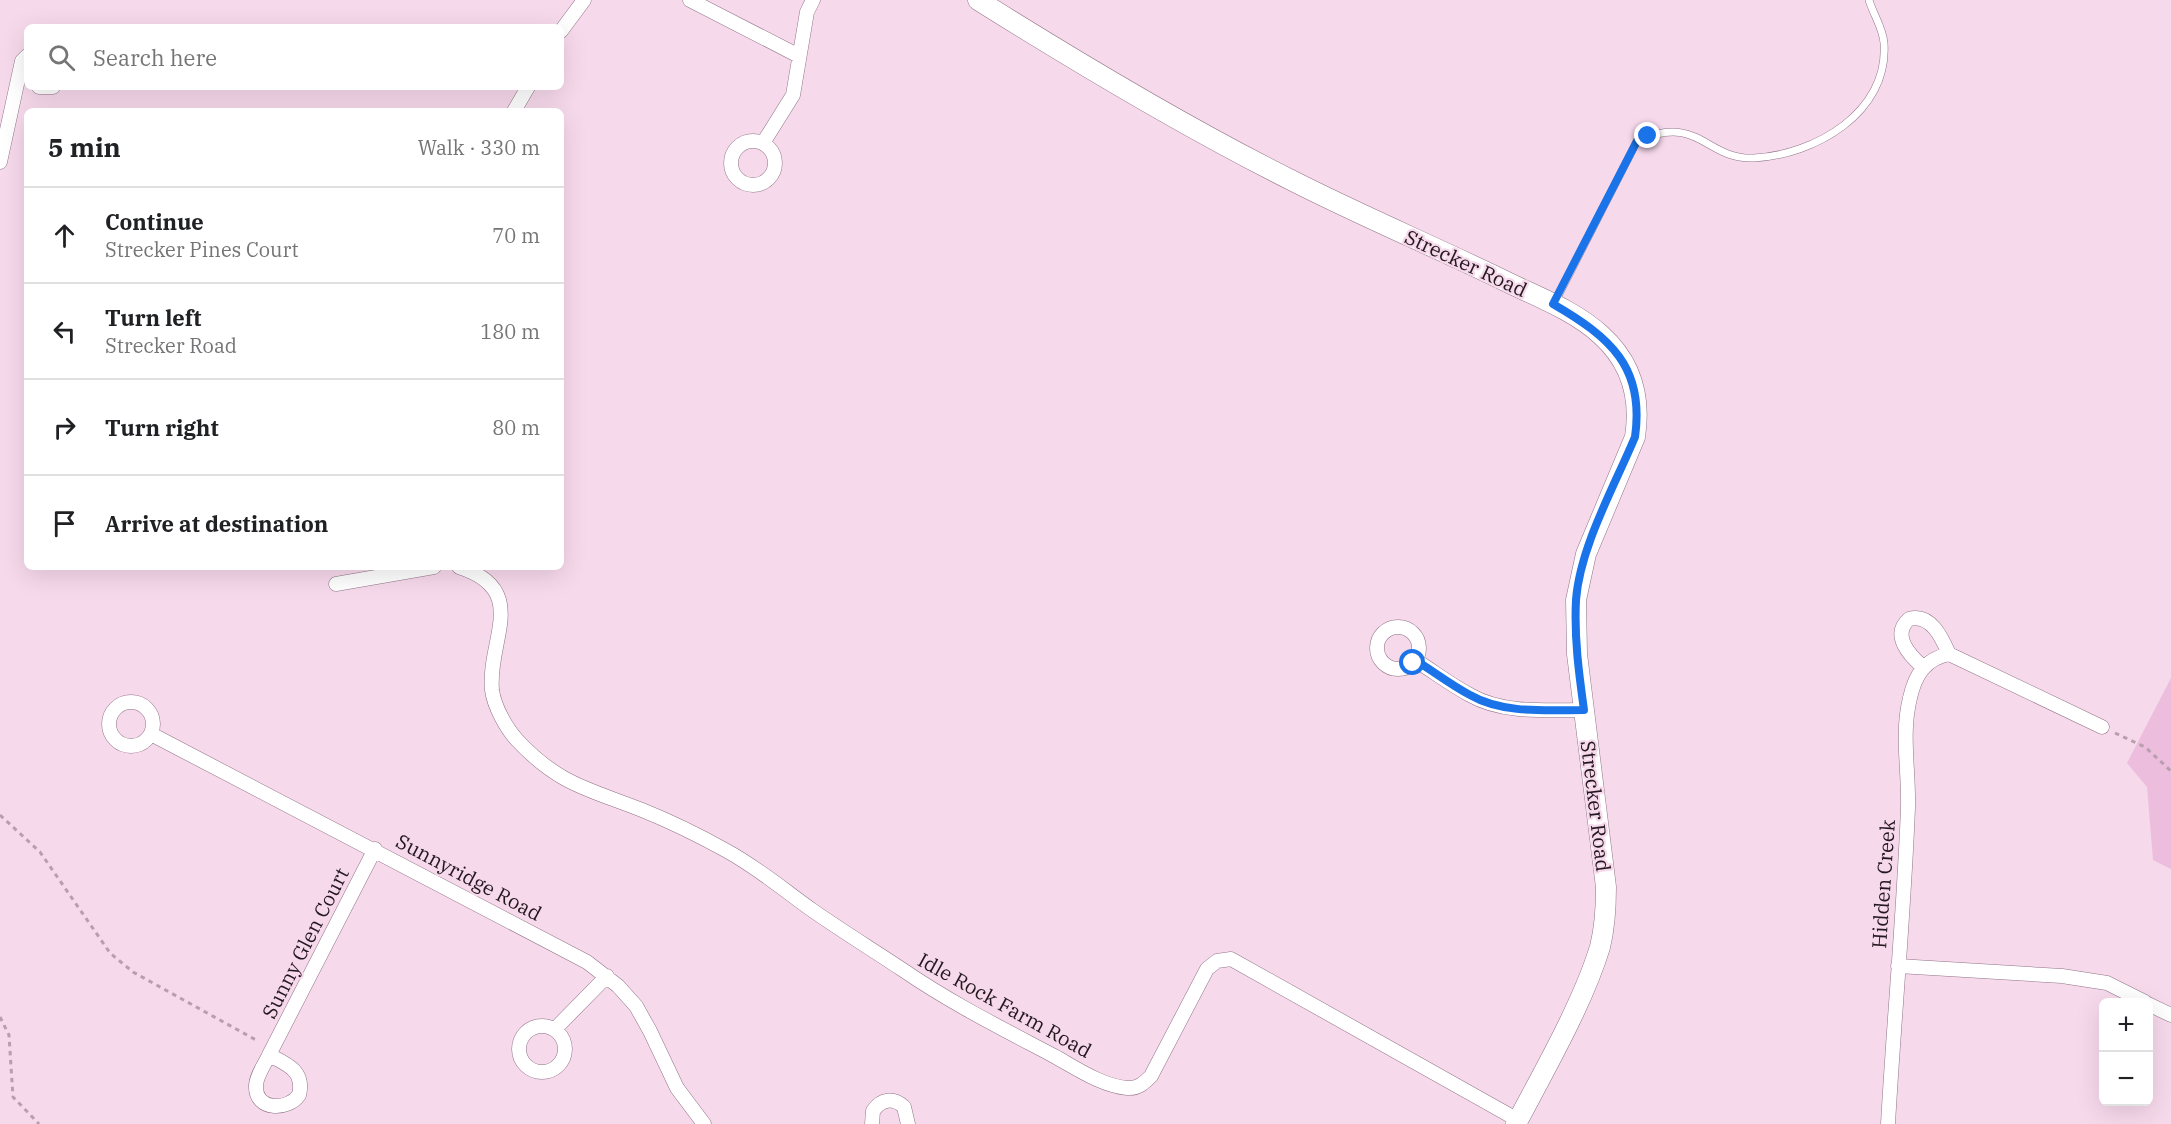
<!DOCTYPE html>
<meta charset="utf-8">
<style>
body{margin:0;font-family:"IBM Plex Serif",serif;background:#f2f2f2;color:#202124}
.controls{position:absolute;right:18px;bottom:18px;display:grid;overflow:hidden;border-radius:9px;box-shadow:0 6px 24px #0002}
.controls button{width:54px;height:54px;display:grid;place-items:center;padding:0;border:0;border-bottom:2px solid #e0e0e0;background:#fff;color:#202124;font:30px sans-serif}
.stop{position:absolute;width:18px;height:18px;margin:-14px;border:4px solid #1a73e8;border-radius:50%;background:#fff}
.stop.end{background:#1a73e8;border-color:#fff;box-shadow:0 2px 6px #0008}
.list{margin:0;padding:0;list-style:none}
h2{display:flex;justify-content:space-between;align-items:center;height:78px;margin:0;padding:0 24px;font-size:26px}
h2 small{font-size:20px;font-weight:400;color:#757577}
.list li{display:grid;grid-template-columns:39px 1fr auto;gap:18px;align-items:center;box-sizing:border-box;height:96px;padding:0 24px;border-top:2px solid #e0e0e0}
.list b{display:block;font-size:22px;white-space:nowrap}
.list p{margin:0;font-size:20px;white-space:nowrap;color:#757577}
.list em{font-size:20px;font-style:normal;color:#757577}
.icon{flex:none;width:33px;height:33px;fill:none;stroke:currentColor;stroke-width:2;stroke-linecap:round;stroke-linejoin:round}
.map{position:relative;flex:none;width:2171px;height:1124px;overflow:hidden}
.search{position:absolute;background:#fff;box-shadow:0 6px 24px #0002;left:24px;top:24px;width:540px;height:66px;display:flex;align-items:center;gap:15px;box-sizing:border-box;padding:0 21px;border-radius:9px;color:#757577;font-size:22px}
.panel{position:absolute;background:#fff;box-shadow:0 6px 24px #0002;left:24px;top:108px;width:540px;height:462px;border-radius:9px}
.map>svg:first-child{display:block}
</style>
<div class="map">
<svg width="2171" height="1124" viewBox="0 0 2171 1124">
<rect width="100%" height="100%" fill="#f7d9ec"/>
<path fill="#edbddd" d="M2171,678V869L2153,860L2147,787L2127,763Z"/>
<g fill="none" stroke-linecap="round" stroke-linejoin="round">
<defs>
<path id="lane" d="M1555,302L1637,141C1700,113 1705,160 1754,158C1814,155 1889,113 1884,43C1883,28 1873,14 1869,0"/>
<path id="street" d="M690,0L799,56
M561,31L584,0
M39,87H53
M514,111L528,87
M731 163a22 22 0 1 1 44 0a22 22 0 1 1-44 0Z
M763,143L793,95L807,12L813,0
M0,162L22,61L27,56
M459,567C531,590 487,640 492,690C494,706 506,728 517,740C559,785 589,789 642,810C672,822 700,836 727,851C758,868 784,890 812,910C842,931 873,950 903,970C951,1003 1003,1029 1054,1056C1076,1068 1102,1086 1127,1088C1138,1089 1144,1083 1151,1076L1207,969L1217,961L1231,959L1518,1120
M336,584L434,567
M1377 648a21 21 0 1 1 42 0a21 21 0 1 1-42 0Z
M1415,660C1433,671 1451,685 1470,695C1503,714 1547,710 1584,710
M1923,667C1909,655 1891,635 1909,619C1931,613 1942,638 1949,654
M109 724a22 22 0 1 1 44 0a22 22 0 1 1-44 0Z
M151,734L587,962L618,986L636,1006L650,1031L677,1088L704,1124
M1898,966L2062,976L2107,983L2145,1002
M2148,1004L2171,1015
M519 1049a23 23 0 1 1 46 0a23 23 0 1 1-46 0Z
M555,1029L607,976
M269,1055C287,1064 305,1071 299,1095C288,1111 255,1111 256,1086C256,1076 265,1064 269,1055L375,849
M872,1124L873,1111C881,1099 893,1097 904,1107L908,1124
M1888,1124C1894,1018 1904,912 1908,807C1909,770 1901,734 1910,698C1915,675 1925,659 1949,654L2102,727"/>
<path id="secondary" d="M978,0C1080,64 1185,127 1293,181C1362,216 1433,246 1503,280C1535,296 1574,310 1601,335C1632,363 1641,398 1635,437L1586,554L1576,600L1577,654L1606,887C1606,907 1605,927 1600,947C1583,1003 1544,1071 1516,1124"/>
</defs>
<use href="#lane" stroke="#907486" stroke-width="8"/>
<use href="#street" stroke="#907486" stroke-width="15"/>
<use href="#secondary" stroke="#907486" stroke-width="21"/>
<path stroke="#b79fae" stroke-width="3" stroke-dasharray="4.5 4.5" stroke-linecap="butt" d="M2115,733L2145,747L2171,771
M0,815L40,852L110,953L133,972L256,1040
M0,1017L9,1035L13,1097L39,1124"/>
<use href="#lane" stroke="#fff" stroke-width="7"/>
<use href="#street" stroke="#fff" stroke-width="14"/>
<use href="#secondary" stroke="#fff" stroke-width="20"/>
</g>
<g fill="none" stroke-linecap="round" stroke-linejoin="round">
<path stroke="#1a73e8" stroke-width="8" d="M1413,663L1415,660C1433,671 1451,685 1470,695C1503,714 1547,710 1584,710C1579,674 1574,637 1576,600C1580,547 1614,487 1635,437C1645,367 1610,337 1553,304L1637,141L1648,136"/>
</g>
<g text-anchor="middle" dominant-baseline="central" stroke-width="4.5" stroke-linejoin="round" paint-order="stroke">
<g font-size="20" fill="#23181f" stroke="#f7d9ec">
<text transform="translate(1466 263) rotate(25)">Strecker Road</text>
<text transform="translate(1596 806) rotate(83)">Strecker Road</text>
<text transform="translate(469 877) rotate(28)">Sunnyridge Road</text>
<text transform="translate(1883 884) rotate(-86)">Hidden Creek</text>
<text transform="translate(305 943) rotate(-63)">Sunny Glen Court</text>
<text transform="translate(1005 1005) rotate(29)">Idle Rock Farm Road</text>
</g>
</g>
</svg>
<div class="controls">
<button>+</button>
<button>−</button>
</div>
<div class="stop" style="left:1413px;top:663px"></div>
<div class="stop end" style="left:1648px;top:136px"></div>
<div class="search"><svg class="icon" aria-label="search" viewBox="0 0 24 24"><circle cx="10" cy="10" r="6"/><path d="M15 15l6 6"/></svg>Search here</div>
<section class="panel">
<h2>5 min<small>Walk · 330 m</small></h2>
<ul class="list">
<li><svg class="icon" aria-label="ahead" viewBox="0 0 24 24"><path d="M12 20V5M6 11l6-6 6 6"/></svg><div><b>Continue</b><p>Strecker Pines Court</p></div><em>70 m</em></li>
<li><svg class="icon" aria-label="left" viewBox="0 0 24 24"><path d="M17 20v-9H6M10 6l-5 5 5 5"/></svg><div><b>Turn left</b><p>Strecker Road</p></div><em>180 m</em></li>
<li><svg class="icon" aria-label="right" viewBox="0 0 24 24"><path d="M7 20v-9h11M14 6l5 5-5 5"/></svg><div><b>Turn right</b></div><em>80 m</em></li>
<li><svg class="icon" aria-label="arrive" viewBox="0 0 24 24"><path d="M6 21V4h12l-3 4 3 4H6"/></svg><div><b>Arrive at destination</b></div></li>
</ul>
</section>
</div>
